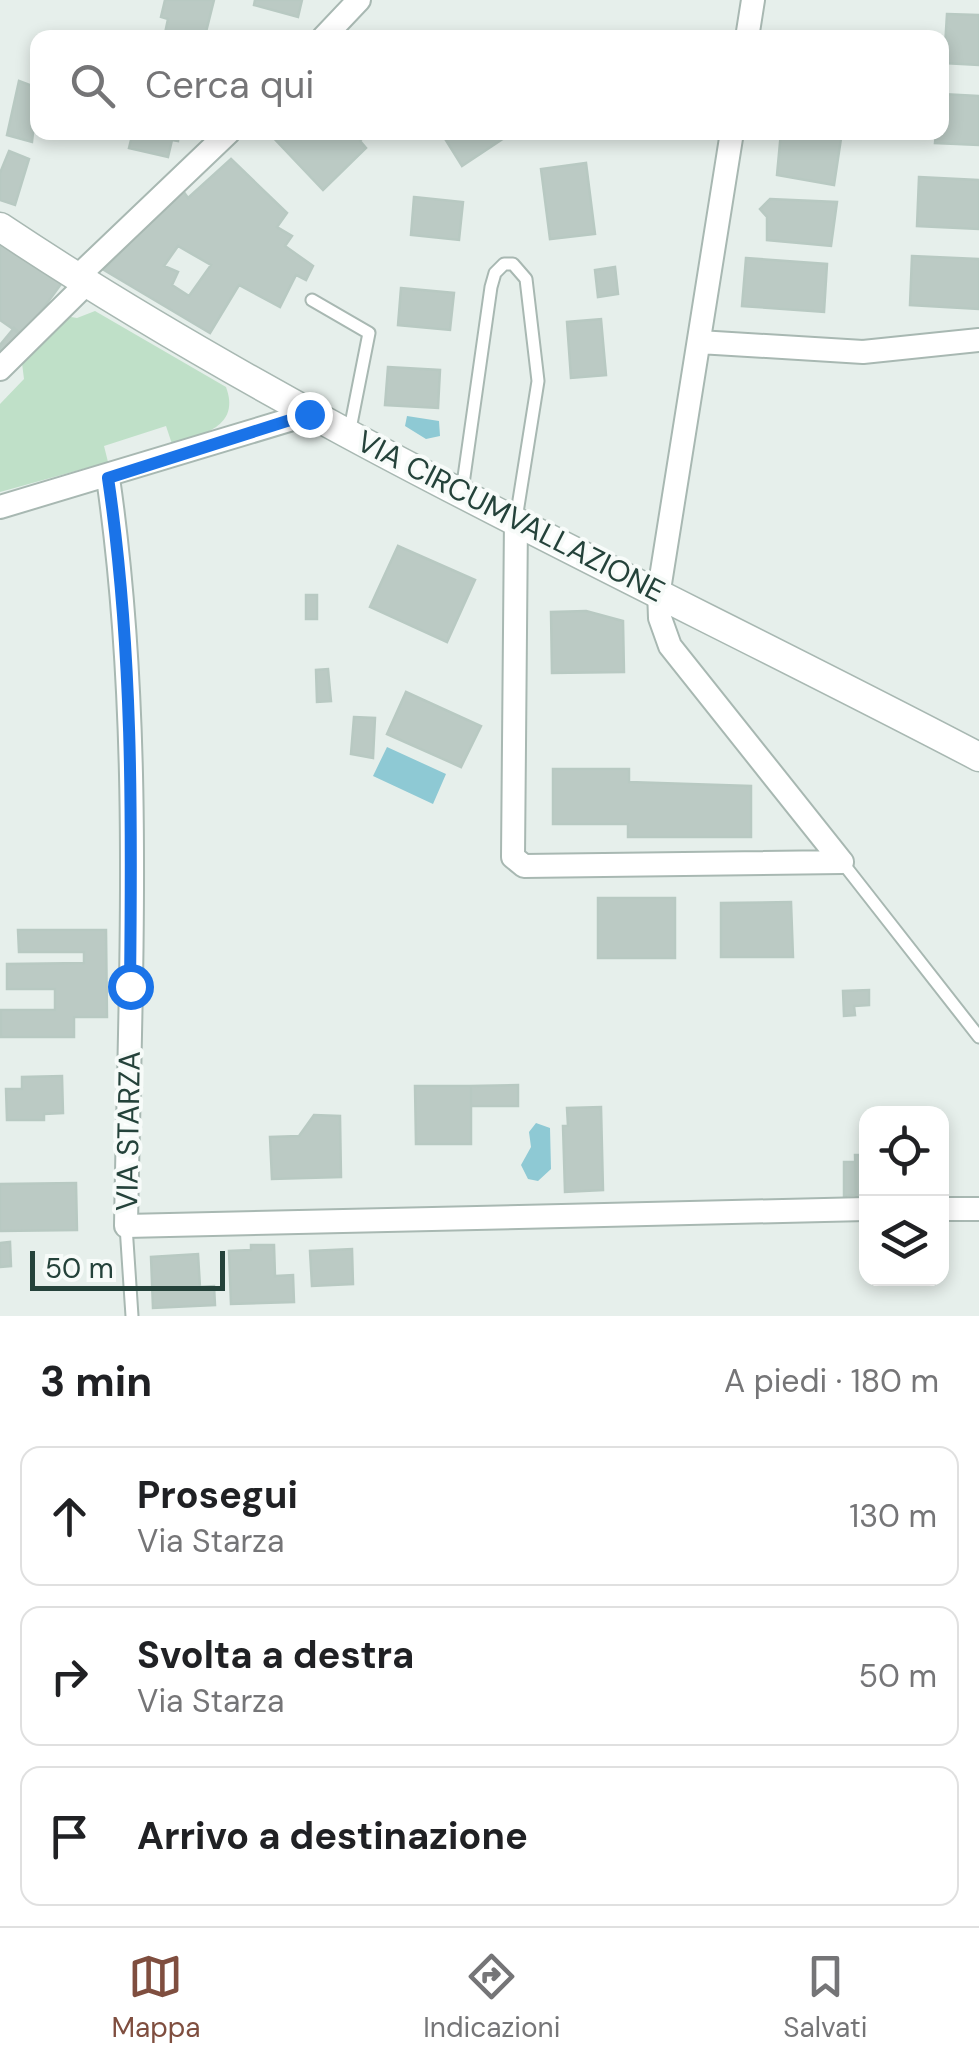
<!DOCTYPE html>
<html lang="it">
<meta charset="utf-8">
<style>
body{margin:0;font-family:"DM Sans",sans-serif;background:#f6f6f6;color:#202124}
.controls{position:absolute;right:30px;bottom:30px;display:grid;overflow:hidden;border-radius:20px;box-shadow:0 5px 15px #0003}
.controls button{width:90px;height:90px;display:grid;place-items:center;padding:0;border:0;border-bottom:2px solid #e0e0e0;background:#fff;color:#202124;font:50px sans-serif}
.scale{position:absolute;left:30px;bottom:25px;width:195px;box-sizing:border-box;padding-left:10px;border:5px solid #24423a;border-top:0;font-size:28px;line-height:35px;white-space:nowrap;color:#24423a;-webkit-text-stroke:8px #f7fbf9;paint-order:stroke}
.stop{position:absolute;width:30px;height:30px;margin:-22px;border:8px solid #1a73e8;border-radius:50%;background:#fff}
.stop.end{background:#1a73e8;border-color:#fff;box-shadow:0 2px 10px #0008}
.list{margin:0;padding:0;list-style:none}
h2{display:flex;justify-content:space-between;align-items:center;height:130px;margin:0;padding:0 40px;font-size:42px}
h2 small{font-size:32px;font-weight:400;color:#757577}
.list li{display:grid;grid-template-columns:65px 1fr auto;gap:30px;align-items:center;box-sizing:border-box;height:140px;margin:0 20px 20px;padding:0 20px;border:2px solid #e0e0e0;border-radius:20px}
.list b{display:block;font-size:38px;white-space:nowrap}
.list p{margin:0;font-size:32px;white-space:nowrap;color:#757577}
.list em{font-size:32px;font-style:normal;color:#757577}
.icon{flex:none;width:55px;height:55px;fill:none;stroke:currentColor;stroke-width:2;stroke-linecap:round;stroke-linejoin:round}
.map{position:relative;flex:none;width:979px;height:1316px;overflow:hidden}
.search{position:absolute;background:#fff;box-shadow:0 5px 15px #0003;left:30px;right:30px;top:30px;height:110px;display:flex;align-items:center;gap:25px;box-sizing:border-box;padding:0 35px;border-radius:20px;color:#757577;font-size:38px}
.sheet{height:610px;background:#fff}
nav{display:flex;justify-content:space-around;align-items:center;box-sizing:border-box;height:140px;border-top:2px solid #e0e0e0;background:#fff;font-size:28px;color:#757577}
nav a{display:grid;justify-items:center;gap:5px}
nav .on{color:#7f4e3f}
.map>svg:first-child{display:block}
</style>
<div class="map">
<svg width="979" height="1316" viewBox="0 0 979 1316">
<rect width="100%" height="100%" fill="#e6efeb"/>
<path fill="#bfe0c8" d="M95,311L226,387C241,427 202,435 172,444L166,426L104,446L108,462L0,492V404L24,379L22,363L65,316L77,318Z"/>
<path fill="#8ec9d4" d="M407,416L439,421L440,436L426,439L405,426Z
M387,747L446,774L433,804L373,776Z
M536,1123L550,1128L551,1169L538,1181L528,1179L521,1165L531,1147L529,1132Z"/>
<path fill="#bbcac4" stroke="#b8c9c2" stroke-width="2.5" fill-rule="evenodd" d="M165,0H214L205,36L190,32L189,38H164L168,19L161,17Z
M255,0H302L298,17L254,5Z
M947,14L979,15V65L944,63Z
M19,81L38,88L32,142L7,135Z
M942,94L979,96V145L935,143L936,132H942Z
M133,132H179L178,141L172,140L168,157L129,148Z
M268,132H368L360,141L366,148L323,190Z
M505,132L507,136L462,166L442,134Z
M781,132H842L834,185L777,175Z
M9,151L29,159L15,205L0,200V173Z
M231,159L287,213L277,227L292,236L285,246L313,266L306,280L296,275L280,307L239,285L210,333L104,270L181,188L188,198ZM178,246L211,265L189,296L172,285L178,272L164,266Z
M586,163L595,234L550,239L541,169Z
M919,177L979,180V229L917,226Z
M414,197L463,202L459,240L411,235Z
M770,199L837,202L831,246L767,240V217L760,209Z
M0,244L64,280L23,336L0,320Z
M912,256L979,259V309L910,305Z
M746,258L827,264L824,312L742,306Z
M615,267L618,294L598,297L595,270Z
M401,288L454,293L450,330L398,325Z
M601,319L606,375L571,378L567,322Z
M14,328L23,336L0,364V345Z
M388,367L440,370L438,408L385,405Z
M398,546L475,580L447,642L370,607Z
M306,595H317V619H306Z
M586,611L623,621L624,672L552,673L551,612Z
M328,669L331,701L317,702L316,670Z
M406,692L481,726L461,767L387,734Z
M354,717L375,718L373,758L351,754Z
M553,769H629V782L751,786V837H628V824H553Z
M598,898H675V958H598Z
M791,902L793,957H721V903Z
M18,930H106L107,1017H74V1037H1V1010H55V989H7V964L84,963V952H19Z
M869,990V1005L854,1006L855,1015L844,1016L843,991Z
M62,1076L63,1113L44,1114V1120H7L6,1089H22V1077Z
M518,1085V1106H471V1086Z
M415,1086H471V1144H416Z
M601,1107L603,1190L565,1192L563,1126H568L567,1108Z
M314,1115L340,1116L341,1177L272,1179L270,1137L299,1136Z
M855,1155H866V1198H856Z
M844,1162H855L856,1195L844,1196Z
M76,1183L77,1230L0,1231V1184Z
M10,1242L11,1266L0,1267V1243Z
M251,1245H274L275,1276L293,1275L294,1302L231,1304L229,1251L251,1250Z
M352,1249L353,1284L312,1286L310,1251Z
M198,1254L200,1287L214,1286L215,1305L153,1308L151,1257Z"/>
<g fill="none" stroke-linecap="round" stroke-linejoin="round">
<defs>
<path id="service" d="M312,300L369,333L349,434
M462,491L491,287L495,273L504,264H513L526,279L538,381L516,519
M842,862L979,1037
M126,1226L132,1316"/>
<path id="minor" d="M323,38L359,0
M747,38L753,0
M732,132L659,590L660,618L670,646L842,862
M76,278L229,132
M699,342L863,352L979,340
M0,369L86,284
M108,478C144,725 130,977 126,1226L866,1209
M0,507L309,414
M516,519L513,857L524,866L842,862
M942,1209H979"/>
<path id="tertiary" d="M0,227C306,431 653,586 979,757"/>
</defs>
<use href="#service" stroke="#a8b8b2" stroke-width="15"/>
<use href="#minor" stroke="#a8b8b2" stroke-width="26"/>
<use href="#tertiary" stroke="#a8b8b2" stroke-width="31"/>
<use href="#service" stroke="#fff" stroke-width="11"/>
<use href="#minor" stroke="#fff" stroke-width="22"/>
<use href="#tertiary" stroke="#fff" stroke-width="28"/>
</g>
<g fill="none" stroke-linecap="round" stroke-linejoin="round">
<path stroke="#1a73e8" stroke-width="12" d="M130,986C132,816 133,647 108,478L309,414"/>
</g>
<g text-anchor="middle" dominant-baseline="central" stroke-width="8" stroke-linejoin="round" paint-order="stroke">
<g font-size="30" fill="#24423a" stroke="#f7fbf9">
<text transform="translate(511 516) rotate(27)">VIA CIRCUMVALLAZIONE</text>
<text transform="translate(128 1131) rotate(-89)">VIA STARZA</text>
</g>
</g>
</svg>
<div class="controls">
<button><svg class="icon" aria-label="locate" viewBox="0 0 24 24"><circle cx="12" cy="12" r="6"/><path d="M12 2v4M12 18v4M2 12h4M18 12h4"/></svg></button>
<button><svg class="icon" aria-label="layers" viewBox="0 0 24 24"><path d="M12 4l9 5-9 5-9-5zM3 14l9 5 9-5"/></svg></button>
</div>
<div class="scale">50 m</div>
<div class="stop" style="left:130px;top:986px"></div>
<div class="stop end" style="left:309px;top:414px"></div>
<div class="search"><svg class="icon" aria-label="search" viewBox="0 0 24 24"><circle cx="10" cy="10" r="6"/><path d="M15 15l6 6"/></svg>Cerca qui</div>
</div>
<section class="sheet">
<h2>3 min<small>A piedi · 180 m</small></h2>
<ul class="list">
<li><svg class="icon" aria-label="ahead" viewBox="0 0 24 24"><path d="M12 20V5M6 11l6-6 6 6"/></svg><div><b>Prosegui</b><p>Via Starza</p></div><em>130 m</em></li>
<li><svg class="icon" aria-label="right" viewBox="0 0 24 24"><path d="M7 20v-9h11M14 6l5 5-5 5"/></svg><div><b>Svolta a destra</b><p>Via Starza</p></div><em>50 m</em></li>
<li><svg class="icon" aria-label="arrive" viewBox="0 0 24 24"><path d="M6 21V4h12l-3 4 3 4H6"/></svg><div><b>Arrivo a destinazione</b></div></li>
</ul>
</section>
<nav>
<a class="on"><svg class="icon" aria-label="map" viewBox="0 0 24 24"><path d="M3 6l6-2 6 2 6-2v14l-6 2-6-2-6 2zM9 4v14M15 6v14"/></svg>Mappa</a>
<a><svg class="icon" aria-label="directions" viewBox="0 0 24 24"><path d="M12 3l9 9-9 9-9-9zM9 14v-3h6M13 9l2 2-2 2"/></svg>Indicazioni</a>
<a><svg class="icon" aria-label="saved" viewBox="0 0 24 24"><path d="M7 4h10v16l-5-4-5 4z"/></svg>Salvati</a>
</nav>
